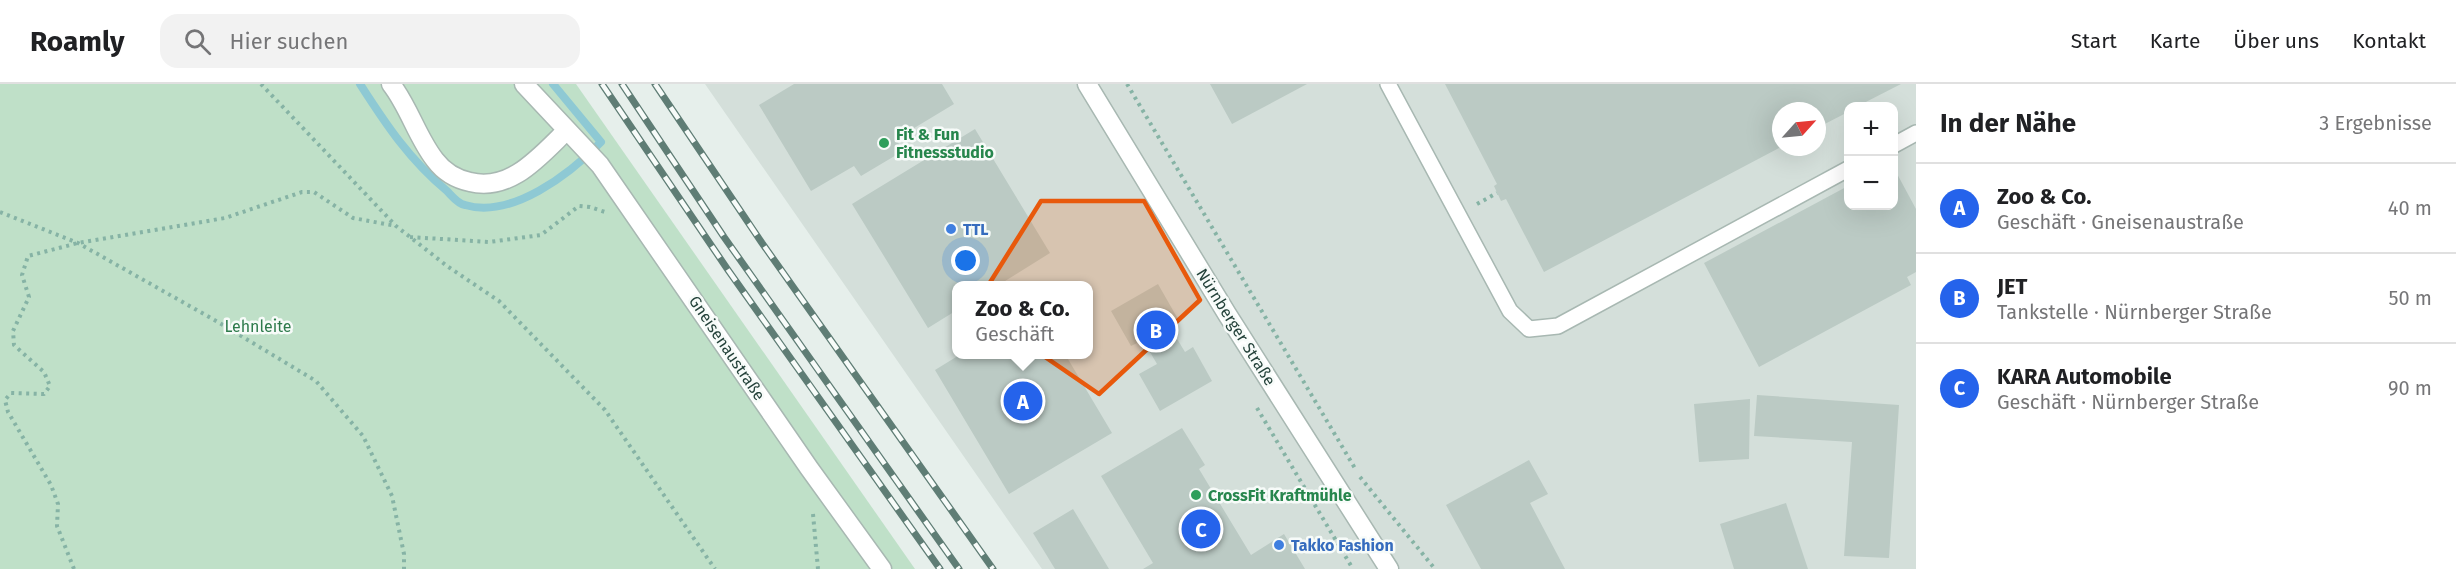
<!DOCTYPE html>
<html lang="de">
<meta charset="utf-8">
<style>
body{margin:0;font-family:"Fira Sans",sans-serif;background:#f2f2f2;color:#202124}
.controls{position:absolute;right:18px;top:18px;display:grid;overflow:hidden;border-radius:12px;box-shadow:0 6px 24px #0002}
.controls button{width:54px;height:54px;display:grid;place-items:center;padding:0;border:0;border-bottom:2px solid #e0e0e0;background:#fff;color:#202124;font:30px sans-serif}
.compass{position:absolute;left:1772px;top:18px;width:54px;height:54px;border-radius:50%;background:#fff;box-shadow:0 6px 24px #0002;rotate:63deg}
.you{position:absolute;left:966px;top:177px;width:21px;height:21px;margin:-15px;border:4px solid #fff;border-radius:50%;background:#1a73e8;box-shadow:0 0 0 9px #1a73e833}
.badge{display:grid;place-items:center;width:39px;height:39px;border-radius:50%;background:#2563eb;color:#fff;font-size:20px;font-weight:700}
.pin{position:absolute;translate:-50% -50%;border:3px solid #fff;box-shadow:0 2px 6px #0006}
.popup{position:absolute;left:952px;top:197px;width:141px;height:78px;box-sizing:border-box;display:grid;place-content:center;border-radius:12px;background:#fff;filter:drop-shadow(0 2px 4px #0005);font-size:20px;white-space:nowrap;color:#757577}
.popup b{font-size:22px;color:#202124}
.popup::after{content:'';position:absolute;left:50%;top:100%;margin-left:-12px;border:12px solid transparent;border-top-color:#fff}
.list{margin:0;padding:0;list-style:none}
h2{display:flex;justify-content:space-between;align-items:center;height:78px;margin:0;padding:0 24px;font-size:26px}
h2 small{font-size:20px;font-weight:400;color:#757577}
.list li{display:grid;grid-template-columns:39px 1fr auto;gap:18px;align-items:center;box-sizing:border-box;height:90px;padding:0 24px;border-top:2px solid #e0e0e0}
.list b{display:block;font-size:22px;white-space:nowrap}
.list p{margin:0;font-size:20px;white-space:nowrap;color:#757577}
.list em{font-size:20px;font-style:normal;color:#757577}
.icon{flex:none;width:33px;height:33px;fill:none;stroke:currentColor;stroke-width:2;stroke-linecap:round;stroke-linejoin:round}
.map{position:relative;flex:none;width:1916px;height:485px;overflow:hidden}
header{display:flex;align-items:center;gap:36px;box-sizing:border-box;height:84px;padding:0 30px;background:#fff;border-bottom:2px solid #e0e0e0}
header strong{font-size:28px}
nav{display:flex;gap:33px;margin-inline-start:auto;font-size:21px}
.search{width:420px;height:54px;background:#f2f2f2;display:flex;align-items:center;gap:15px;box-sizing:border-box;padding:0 21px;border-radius:18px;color:#757577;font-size:22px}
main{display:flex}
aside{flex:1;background:#fff}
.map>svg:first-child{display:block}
</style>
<header>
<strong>Roamly</strong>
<div class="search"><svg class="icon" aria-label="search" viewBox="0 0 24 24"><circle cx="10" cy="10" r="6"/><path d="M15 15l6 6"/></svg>Hier suchen</div>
<nav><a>Start</a><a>Karte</a><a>Über uns</a><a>Kontakt</a></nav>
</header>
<main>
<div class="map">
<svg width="1916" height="485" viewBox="0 0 1916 485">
<rect width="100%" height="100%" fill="#e6efeb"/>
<path fill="#d4dfda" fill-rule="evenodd" d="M705,0H1916V485H1042ZM1848,22H1894V122H1848ZM1781,27H1817V63H1781ZM957,202H1089V270H957Z"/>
<path fill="#bfe0c8" d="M0,0H576L915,485H0Z"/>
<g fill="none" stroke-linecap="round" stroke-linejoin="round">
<path stroke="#8ec9d4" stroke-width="8" d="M360,0C387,42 409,75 447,107C452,112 458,120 465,121C512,135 570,90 601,58L553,0"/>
</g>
<path fill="#bbcac4" d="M794,0H942L954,20L896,55L903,67L861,92L854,82L811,107L759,21Z
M1210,0H1307L1232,40Z
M1445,0H1901L1858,22H1848V28L1817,44V27H1781V63L1544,188L1506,115L1501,117L1494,102L1497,100Z
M975,45L1050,169L997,202H957V226L928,244L852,120Z
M1895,86L1916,125V188L1907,193L1911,201L1759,283L1704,179L1848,102V122H1894V87Z
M1158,200L1178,235L1168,240L1185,268L1193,263L1212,297L1160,327L1139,290L1157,280L1143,256L1131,262L1111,227Z
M961,270H1065L1112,349L1009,410L935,286Z
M1757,311L1899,321L1889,474L1844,472L1852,358L1754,352Z
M1750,315L1749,375L1699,378L1694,320Z
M1182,344L1205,381L1199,385L1251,471L1284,450L1305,485H1143L1153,479L1101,392Z
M1529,376L1548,410L1530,419L1565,485H1481L1446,421Z
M1786,419L1808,485H1734L1720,440Z
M1073,425L1109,485H1055L1033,449Z"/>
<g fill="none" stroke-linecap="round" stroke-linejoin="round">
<defs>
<path id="service" d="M1388,0L1510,227L1529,245L1558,242L1848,85
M1894,61L1916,49"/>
<path id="minor" d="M391,0C409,23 417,53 435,76C444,88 456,95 470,98C511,108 540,72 567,46
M524,0L600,81L809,384L882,485"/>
<path id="tertiary" d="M1087,0L1227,230L1389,485"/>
</defs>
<use href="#service" stroke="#a8b8b2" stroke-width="18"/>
<use href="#minor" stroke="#a8b8b2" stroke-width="21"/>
<use href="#tertiary" stroke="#a8b8b2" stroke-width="21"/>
<path stroke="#86b3a5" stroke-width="4" stroke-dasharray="3 4.5" stroke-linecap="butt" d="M261,0L396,142L447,182L499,217L605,326L715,485
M1127,0L1356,386
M1477,120L1497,109
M0,128L78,159L218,238L316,297L363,352L392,412L404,470V485
M410,153L489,158L541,151L579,122L590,123L605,128
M1257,324L1353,485
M1360,393L1435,485
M813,430L818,485
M74,485L57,442L58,420L51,401L8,328L5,316L11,309L44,310L50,302L44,288L14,261L13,247L29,213L22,191L28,172L78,159L225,134L302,108H314L353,134L396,142"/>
<use href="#service" stroke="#fff" stroke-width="15"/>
<use href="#minor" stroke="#fff" stroke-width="18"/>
<use href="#tertiary" stroke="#fff" stroke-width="18"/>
<defs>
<path id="rail" d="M602,0L728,186L940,485
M622,0L724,153L959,485
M655,0L762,159L993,485"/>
</defs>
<use href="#rail" stroke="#5f7d75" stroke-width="7"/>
<use href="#rail" stroke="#f7fbf9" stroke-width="4.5" stroke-dasharray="14" stroke-linecap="butt"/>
</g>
<path fill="#e8590c" fill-opacity="0.2" stroke="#e8590c" stroke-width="4.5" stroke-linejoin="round" d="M1041,117H1144L1200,216L1099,310L974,224Z"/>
<g fill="#2e9e5b" stroke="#f7fbf9" stroke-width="2">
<circle cx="884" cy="59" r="6"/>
<circle cx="1196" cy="411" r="6"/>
</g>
<g fill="#3f7fe0" stroke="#f7fbf9" stroke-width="2">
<circle cx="951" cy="145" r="6"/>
<circle cx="1279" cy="461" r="6"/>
</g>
<g text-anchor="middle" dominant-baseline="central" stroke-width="5" stroke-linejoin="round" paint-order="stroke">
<g font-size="16" font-weight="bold" fill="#27864d" stroke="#f7fbf9" text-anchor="start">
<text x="896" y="50">Fit &amp; Fun<tspan x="896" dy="18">Fitnessstudio</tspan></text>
<text x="1208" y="411">CrossFit Kraftmühle</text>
</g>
<g font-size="16" font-weight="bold" fill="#366cbe" stroke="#f7fbf9" text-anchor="start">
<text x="963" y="145">TTL</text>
<text x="1291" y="461">Takko Fashion</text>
</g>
<g font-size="16" fill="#2d7a4b" stroke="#f7fbf9">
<text x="258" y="242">Lehnleite</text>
</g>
<g font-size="16" fill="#24423a" stroke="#f7fbf9">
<text transform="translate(1236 243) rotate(58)">Nürnberger Straße</text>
<text transform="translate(727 264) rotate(56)">Gneisenaustraße</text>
</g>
</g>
</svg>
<div class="controls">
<button>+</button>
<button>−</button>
</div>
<svg class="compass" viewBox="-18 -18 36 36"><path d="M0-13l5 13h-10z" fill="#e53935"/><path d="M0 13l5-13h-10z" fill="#757577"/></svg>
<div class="you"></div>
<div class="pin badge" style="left:1023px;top:317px">A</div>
<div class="popup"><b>Zoo &amp; Co.</b>Geschäft</div>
<div class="pin badge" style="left:1156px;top:246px">B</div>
<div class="pin badge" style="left:1201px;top:445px">C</div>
</div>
<aside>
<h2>In der Nähe<small>3 Ergebnisse</small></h2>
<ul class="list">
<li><span class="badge">A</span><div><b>Zoo &amp; Co.</b><p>Geschäft · Gneisenaustraße</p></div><em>40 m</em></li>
<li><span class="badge">B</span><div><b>JET</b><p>Tankstelle · Nürnberger Straße</p></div><em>50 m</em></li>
<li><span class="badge">C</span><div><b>KARA Automobile</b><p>Geschäft · Nürnberger Straße</p></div><em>90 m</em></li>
</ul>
</aside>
</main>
